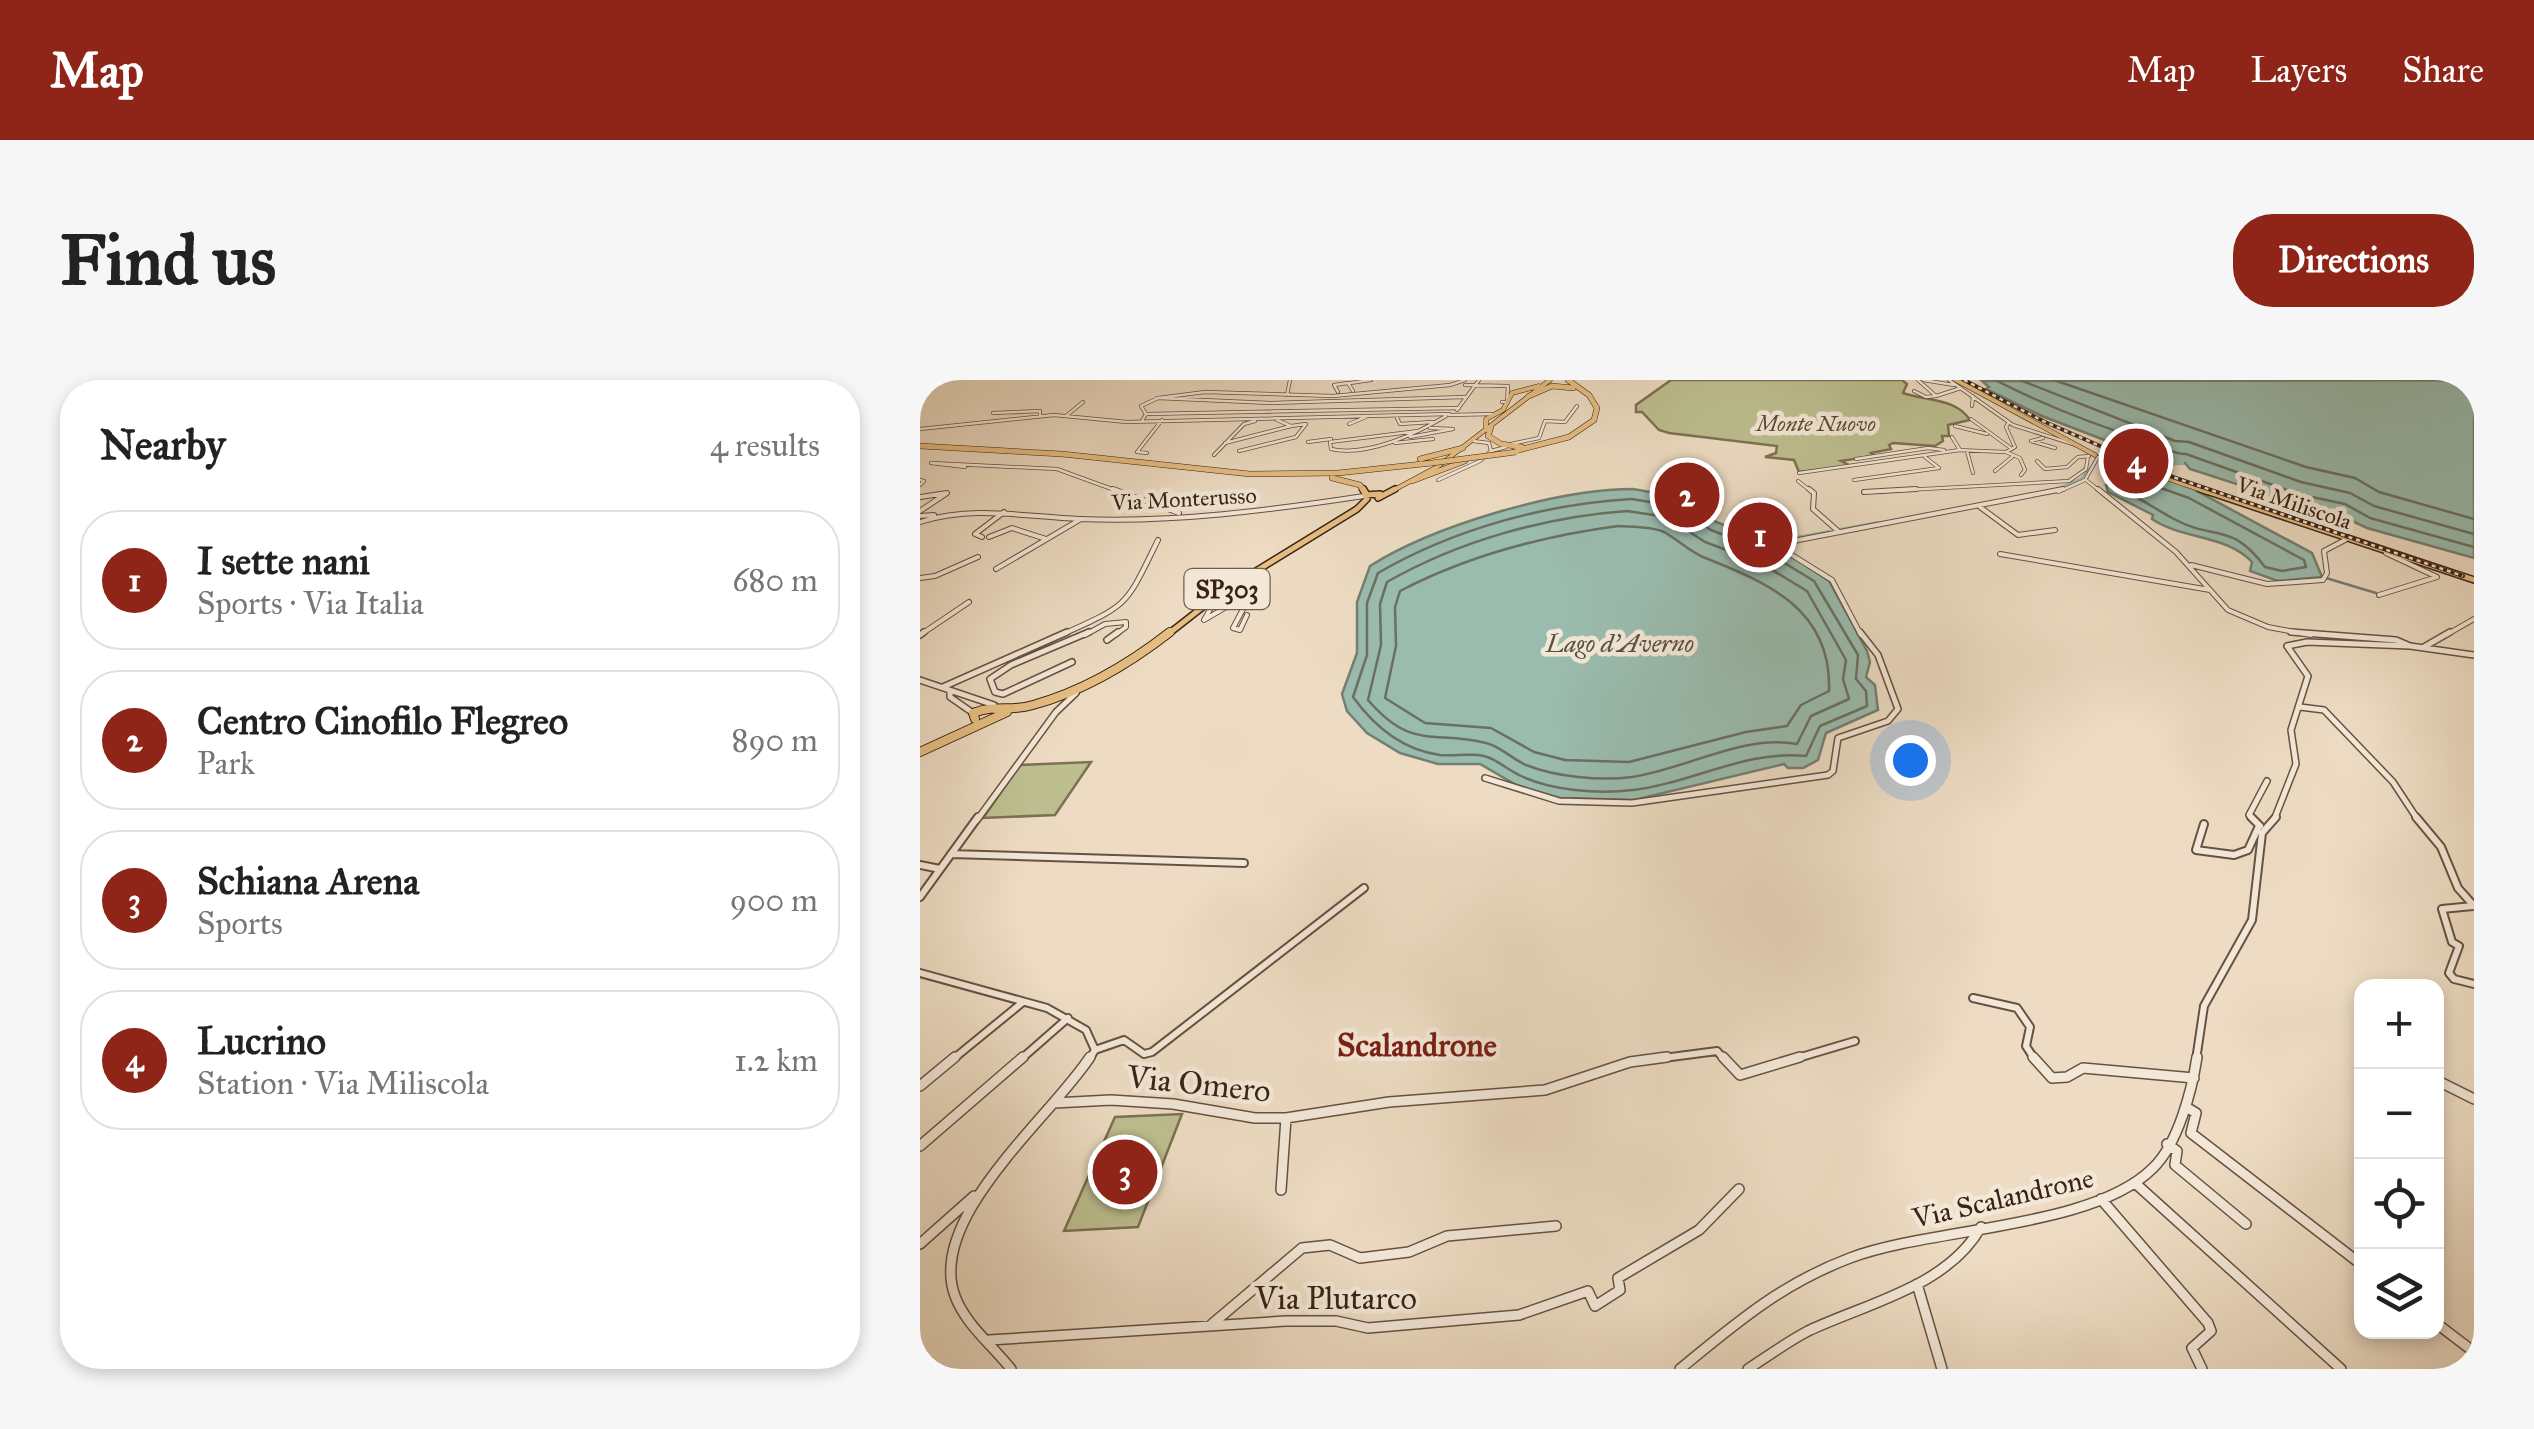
<!DOCTYPE html>
<meta charset="utf-8">
<style>
body{margin:0;font-family:"IM FELL Great Primer",serif;background:#f6f6f6;color:#222}
.controls{position:absolute;right:30px;bottom:30px;display:grid;overflow:hidden;border-radius:20px;box-shadow:0 5px 15px #0003}
.controls button{width:90px;height:90px;display:grid;place-items:center;padding:0;border:0;border-bottom:2px solid #e0e0e0;background:#fff;color:#222;font:50px sans-serif}
.you{position:absolute;left:990px;top:380px;width:35px;height:35px;margin:-25px;border:8px solid #fff;border-radius:50%;background:#1a73e8;box-shadow:0 0 0 15px #1a73e833}
.badge{display:grid;place-items:center;width:65px;height:65px;border-radius:50%;background:#8f2418;color:#fff;font-size:32px;font-weight:700}
.pin{position:absolute;translate:-50% -50%;border:5px solid #fff;box-shadow:0 2px 10px #0006}
.list{margin:0;padding:0;list-style:none}
h2{display:flex;justify-content:space-between;align-items:center;height:130px;margin:0;padding:0 40px;font-size:42px}
h2 small{font-size:32px;font-weight:400;color:#767676}
.list li{display:grid;grid-template-columns:65px 1fr auto;gap:30px;align-items:center;box-sizing:border-box;height:140px;margin:0 20px 20px;padding:0 20px;border:2px solid #e0e0e0;border-radius:40px}
.list b{display:block;font-size:38px;white-space:nowrap}
.list p{margin:0;font-size:32px;white-space:nowrap;color:#767676}
.list em{font-size:32px;font-style:normal;color:#767676}
.icon{flex:none;width:55px;height:55px;fill:none;stroke:currentColor;stroke-width:2;stroke-linecap:round;stroke-linejoin:round}
.map{position:relative;flex:none;width:1554px;height:989px;overflow:hidden;border-radius:40px}
header{display:flex;align-items:center;gap:60px;box-sizing:border-box;height:140px;padding:0 50px;background:#8f2418;color:#fff}
header strong{font-size:48px}
nav{display:flex;gap:55px;margin-inline-start:auto;font-size:35px}
.intro{display:flex;align-items:center;justify-content:space-between;box-sizing:border-box;height:240px;padding:0 60px}
h1{margin:0;font-size:70px}
.button{padding:25px 45px;border-radius:40px;background:#8f2418;color:#fff;font-size:35px;font-weight:700}
main{display:flex;gap:60px;padding:0 60px}
aside{flex:1;background:#fff;border-radius:40px;box-shadow:0 5px 15px #0003}
.map>svg:first-child{display:block}
</style>
<header>
<strong>Map</strong>
<nav><a>Map</a><a>Layers</a><a>Share</a></nav>
</header>
<div class="intro"><h1>Find us</h1><a class="button">Directions</a></div>
<main>
<aside>
<h2>Nearby<small>4 results</small></h2>
<ul class="list">
<li><span class="badge">1</span><div><b>I sette nani</b><p>Sports · Via Italia</p></div><em>680 m</em></li>
<li><span class="badge">2</span><div><b>Centro Cinofilo Flegreo</b><p>Park</p></div><em>890 m</em></li>
<li><span class="badge">3</span><div><b>Schiana Arena</b><p>Sports</p></div><em>900 m</em></li>
<li><span class="badge">4</span><div><b>Lucrino</b><p>Station · Via Miliscola</p></div><em>1.2 km</em></li>
</ul>
</aside>
<div class="map">
<svg width="1554" height="989" viewBox="0 0 1554 989">
<rect width="100%" height="100%" fill="#eddcc3"/>
<filter id="stains"><feTurbulence type="fractalNoise" baseFrequency=".002" numOctaves="4"/><feColorMatrix values="0 0 0 0 .2 0 0 0 0 .09 0 0 0 0 .02 0 0 0 .5 -.17"/></filter>
<radialGradient id="worn" r=".72"><stop offset=".6" stop-color="#630" stop-opacity="0"/><stop offset="1" stop-color="#630" stop-opacity=".3"/></radialGradient>
<path fill="#bdbf90" stroke="#7c7152" stroke-width="2.5" d="M751,0H982L987,4L983,13C1006,21 1036,18 1050,40L1028,45L1029,56H1022L1023,61L1015,66L973,63L969,65L971,69L951,73L954,76L921,81L931,86L879,92L874,80L845,77L856,73L857,66L749,53L739,50L722,32H716V25Z
M171,382L135,435L63,438L100,385Z
M262,734L218,847L144,851L195,737Z"/>
<path fill="#9abcaf" stroke="#747f71" stroke-width="2.5" d="M1554,0V178L1447,148L1403,127L1375,123L1270,89L1265,83L1254,84L1230,72L1187,61L1122,36L1066,9L1069,7L1062,1Z
M1187,82H1197L1273,109L1392,173L1402,197L1358,201L1330,191L1332,182C1305,154 1263,160 1232,139L1233,135L1188,112L1186,105L1197,101L1186,98Z
M713,109L758,117L796,142L852,163L909,201L947,271L950,282L946,297L955,305L958,330L906,353L898,380L883,388H868L864,384L714,420L640,418L598,406L560,384H518L480,373L447,353L427,331L422,314L437,273V222L450,186C513,146 637,109 713,109Z"/>
<g fill="none" stroke-linecap="round" stroke-linejoin="round">
<path stroke="#6a7062" stroke-width="2.5" d="M1075,0C1126,26 1175,45 1229,62C1243,66 1251,74 1266,74L1378,114L1425,124L1450,138L1554,167
M1100,0L1255,61L1269,62L1381,102L1430,113L1454,126L1554,154
M1134,0L1386,87L1435,98L1459,112L1554,139
M1210,97L1269,118L1384,180L1386,187L1362,191L1345,187C1311,141 1294,161 1254,139C1237,130 1222,119 1204,111V100Z
M712,119L753,126L791,150L845,171L894,201L938,275L936,299L946,311L947,326L900,346L886,376C825,370 772,403 713,410C678,414 631,411 599,395C586,389 573,376 558,375C546,374 532,376 520,375C483,370 454,346 433,317L447,275V223L458,193C534,149 625,124 712,119Z
M707,131L747,137L785,162L839,182L887,211L926,280L923,299L929,319L891,336L877,364C823,354 766,389 712,397C680,401 636,397 606,385C592,379 580,366 566,363C513,350 492,371 448,320L461,265L460,224L467,202C539,161 624,137 707,131Z
M698,146C712,147 731,146 744,152C757,159 769,171 783,177C848,203 912,229 909,311L881,325L867,346L826,352L709,382L645,380L614,372L571,348L505,343L465,318L476,266L475,227L480,211C547,176 623,156 698,146Z"/>
<path stroke="#747f71" stroke-width="2.5" d="M1406,198L1456,213"/>
<path stroke="#9abcaf" stroke-width="2.5" d="M1233,86L1263,83
M1137,109L1161,99L1172,86"/>
<path stroke="#9abcaf" stroke-width="4" d="M920,150L958,143
M858,161L915,151"/>
<defs>
<path id="minor-far4" d="M1003,0L1034,5
M1029,0L1093,45L1159,66
M0,2L17,0
M430,3L451,0
M545,5L588,6L587,22H582
M994,11L1006,17L1016,16L998,0
M418,12L414,5L428,3L433,11
M367,15L370,0
M1016,16L1041,8
M237,18L351,23L545,17
M1052,26L1053,16
M537,30L559,0
M73,33L120,31V36
M226,34L539,28
M529,35L574,34
M146,36L163,22
M477,38L480,44L513,42
M1051,39L1092,69
M222,41L226,34L221,26L238,18L285,12L413,16L530,5L545,0
M1089,42L1086,47L1095,67L1086,72L1100,78L1105,90L1101,95
M429,44L446,37
M1035,46L1067,54
M0,49L134,35L207,42L529,34
M498,51L410,62L411,69C447,77 496,54 526,36
M490,57L533,49L510,48
M1123,58L1111,61L1135,68
M388,62L411,59
M305,63L371,46L357,40
M475,63L513,59
M591,64L619,58L625,41L645,42L657,26
M1037,70L1086,72
M319,71L376,57L386,44L371,46
M571,71L586,67
M1047,71L1053,93
M227,73L217,72L242,40
M294,75L324,44L335,41
M936,79L1008,68L1024,70
M1117,81L1125,89L1147,87L1158,77L1169,76
M45,87L11,83L137,89L200,112
M1075,91L1092,77
M879,93L1040,70L1032,57
M0,100L4,101L0,105
M518,100L560,81L571,71L569,63L553,61
M934,100L1019,88L1005,77
M1166,100L1181,112
M878,101L892,112
M949,112L1149,101L1166,89L1168,76
M1138,112L1165,100L1178,77"/>
<path id="minor-far3" d="M193,109L259,133
M889,109L894,113L893,129L918,151
M1178,109L1256,172L1308,230L1348,247L1391,255
M944,112L996,109
M0,117L27,113L0,131
M1060,127L1098,155L1135,150
M0,136L14,135
M0,142C54,125 105,137 160,139C255,143 351,130 444,116
M62,157L55,154L84,132
M69,157L92,148L126,159
M1080,174L1290,210
M1271,185L1347,204L1403,200L1407,193L1404,171L1425,160
M76,189L161,139
M327,197L293,224L284,240L332,212L313,248L320,250L327,235
M0,198L15,196L58,177
M1459,215L1517,197L1466,173
M0,255L49,222
M141,255C210,224 205,227 238,160
M165,255L185,244L206,242V247L195,255
M941,255L912,200L867,172L863,163L1143,109
M1526,255L1554,239"/>
<path id="minor-far2" d="M1371,252L1476,260L1490,266L1554,275
M0,255L4,252
M187,260L198,252
M1504,267L1530,252
M152,282L83,314L75,312L70,299L91,285L169,252
M0,300L74,325
M23,307L147,252
M30,311V317L53,333
M1380,327L1404,330L1473,402L1498,440
M565,398L639,421L712,423L908,395L913,391L918,358L968,341L978,329L958,275L940,252
M57,440L136,332L156,313
M1334,440L1329,435L1347,401
M1354,440L1376,384L1371,350L1388,296L1367,266L1387,262L1490,266"/>
<path id="minor-far1" d="M1331,437L1340,446
M1496,437L1521,467L1538,508L1554,526
M1284,444L1276,470L1314,475L1328,470L1339,446
M31,474L324,483
M0,485L20,489
M0,517L58,437
M1553,526L1522,529L1532,562L1539,566L1529,593L1534,599L1554,604
M0,593L127,628L166,650L175,670L169,680
M1053,618L1097,628L1110,647L1106,666L1115,680
M175,670L204,660L224,674L232,672L444,508
M32,680L103,622
M100,680L148,638
M728,680L797,671L805,680
M871,680L935,661
M1276,680L1284,626L1332,540L1342,453L1356,437"/>
<path id="minor" d="M803,677L820,695L880,677
M1113,677L1132,698L1147,697L1163,688L1274,698
M1516,700L1554,719
M0,706L35,677
M134,723L191,720L253,724L335,738H366L469,722L625,710L710,682L747,677
M1266,727L1276,733L1271,753L1442,885
M1247,764L1257,771L1255,785L1326,844
M0,766L103,677
M1215,803L1421,989
M361,810L366,738
M1181,819L1288,943L1291,951L1272,968L1282,989
M0,864L54,816
M997,904L1022,989
M1516,943L1554,972
M292,944L382,868L410,865L440,878L489,872L527,856L636,846
M69,960L366,941H416L448,948L599,935L668,911L675,926L700,910L698,898L779,850L819,809
M91,989C73,966 45,944 35,916C6,838 131,737 170,677
M760,989C816,943 861,904 930,878C1012,847 1172,849 1233,788C1258,764 1272,710 1277,677
M828,989C848,976 867,962 888,951C947,923 1027,907 1061,847"/>
<path id="major-far2" d="M1036,0L1175,75
M566,50V39L583,30L592,13L619,6
M1183,77L1288,112
M470,112L517,87L630,0"/>
<path id="major-far1" d="M1280,109L1554,200
M458,118L475,109
M247,255L302,212L437,129L447,119L445,115L460,114"/>
<path id="major" d="M55,339L53,333C77,324 90,332 113,325C164,311 209,284 250,252
M0,372L87,332"/>
<path id="highway-far1" d="M609,16L632,6L653,8
M571,47L568,56L581,64L602,67
M0,66L142,74L330,94L418,93L512,83
M595,71L649,57L674,40L677,28L669,15L648,0
M500,79L543,68
M412,98L440,105L444,112
M492,101L545,81"/>
<path id="highway" d="M443,109L446,114"/>
</defs>
<use href="#minor-far4" stroke="#675140" stroke-width="4"/>
<use href="#minor-far3" stroke="#675140" stroke-width="6"/>
<use href="#minor-far2" stroke="#675140" stroke-width="8"/>
<use href="#minor-far1" stroke="#675140" stroke-width="10"/>
<use href="#minor" stroke="#675140" stroke-width="12"/>
<use href="#major-far2" stroke="#3a2314" stroke-width="5"/>
<use href="#major-far1" stroke="#3a2314" stroke-width="8"/>
<use href="#major" stroke="#3a2314" stroke-width="10"/>
<use href="#highway-far1" stroke="#3a2314" stroke-width="6"/>
<use href="#highway" stroke="#3a2314" stroke-width="9"/>
<use href="#minor-far4" stroke="#f3e8d8" stroke-width="2.5"/>
<use href="#minor-far3" stroke="#f3e8d8" stroke-width="4"/>
<use href="#minor-far2" stroke="#f3e8d8" stroke-width="5"/>
<use href="#minor-far1" stroke="#f3e8d8" stroke-width="6"/>
<use href="#minor" stroke="#f3e8d8" stroke-width="9"/>
<use href="#major-far2" stroke="#e6be82" stroke-width="4"/>
<use href="#major-far1" stroke="#e6be82" stroke-width="5"/>
<use href="#major" stroke="#e6be82" stroke-width="8"/>
<use href="#highway-far1" stroke="#e6be82" stroke-width="5"/>
<use href="#highway" stroke="#e6be82" stroke-width="6"/>
<defs>
<path id="rail" d="M1044,0L1125,42L1247,95L1543,196"/>
</defs>
<use href="#rail" stroke="#3a2314" stroke-width="4"/>
<use href="#rail" stroke="#f3e8d8" stroke-width="2.5" stroke-dasharray="4" stroke-linecap="butt"/>
<defs>
<path id="highway-bridge" d="M512,83L596,72"/>
</defs>
<use href="#highway-bridge" stroke="#3a2314" stroke-width="6" stroke-linecap="butt"/>
<use href="#highway-bridge" stroke="#e6be82" stroke-width="5"/>
</g>
<g text-anchor="middle" dominant-baseline="central" stroke-width="9" stroke-linejoin="round" paint-order="stroke">
<g font-size="22" font-style="italic" fill="#5b4a33" stroke="#f3e8d8">
<text x="896" y="43">Monte Nuovo</text>
</g>
<g font-size="22" fill="#3a2314" stroke="#f3e8d8">
<text transform="translate(264 119) rotate(-3)">Via Monterusso</text>
<text transform="translate(1374 123) rotate(19)">Via Miliscola</text>
</g>
<rect fill="#f3e8d8" stroke="#725e4f" stroke-width="2.5" x="264.5" y="189" width="85" height="40" rx="8"/>
<g font-size="25" font-weight="bold" fill="#3a2314">
<text x="307" y="209">SP303</text>
</g>
<g font-size="25" font-style="italic" fill="#575142" stroke="#f3e8d8">
<text x="700" y="263">Lago d'Averno</text>
</g>
<g font-size="28" fill="#3a2314" stroke="#f3e8d8">
<text transform="translate(1083 818) rotate(-13)">Via Scalandrone</text>
</g>
<g font-size="32" font-weight="bold" fill="#7a1f14" stroke="#f3e8d8">
<text x="497" y="665">Scalandrone</text>
</g>
<g font-size="32" fill="#3a2314" stroke="#f3e8d8">
<text transform="translate(279 704) rotate(6)">Via Omero</text>
<text x="416" y="918">Via Plutarco</text>
</g>
</g>
<rect width="100%" height="100%" filter="url(#stains)"/>
<rect width="100%" height="100%" fill="url(#worn)"/>
</svg>
<div class="controls">
<button>+</button>
<button>−</button>
<button><svg class="icon" aria-label="locate" viewBox="0 0 24 24"><circle cx="12" cy="12" r="6"/><path d="M12 2v4M12 18v4M2 12h4M18 12h4"/></svg></button>
<button><svg class="icon" aria-label="layers" viewBox="0 0 24 24"><path d="M12 4l9 5-9 5-9-5zM3 14l9 5 9-5"/></svg></button>
</div>
<div class="you"></div>
<div class="pin badge" style="left:840px;top:155px">1</div>
<div class="pin badge" style="left:767px;top:115px">2</div>
<div class="pin badge" style="left:205px;top:792px">3</div>
<div class="pin badge" style="left:1216px;top:81px">4</div>
</div>
</main>
